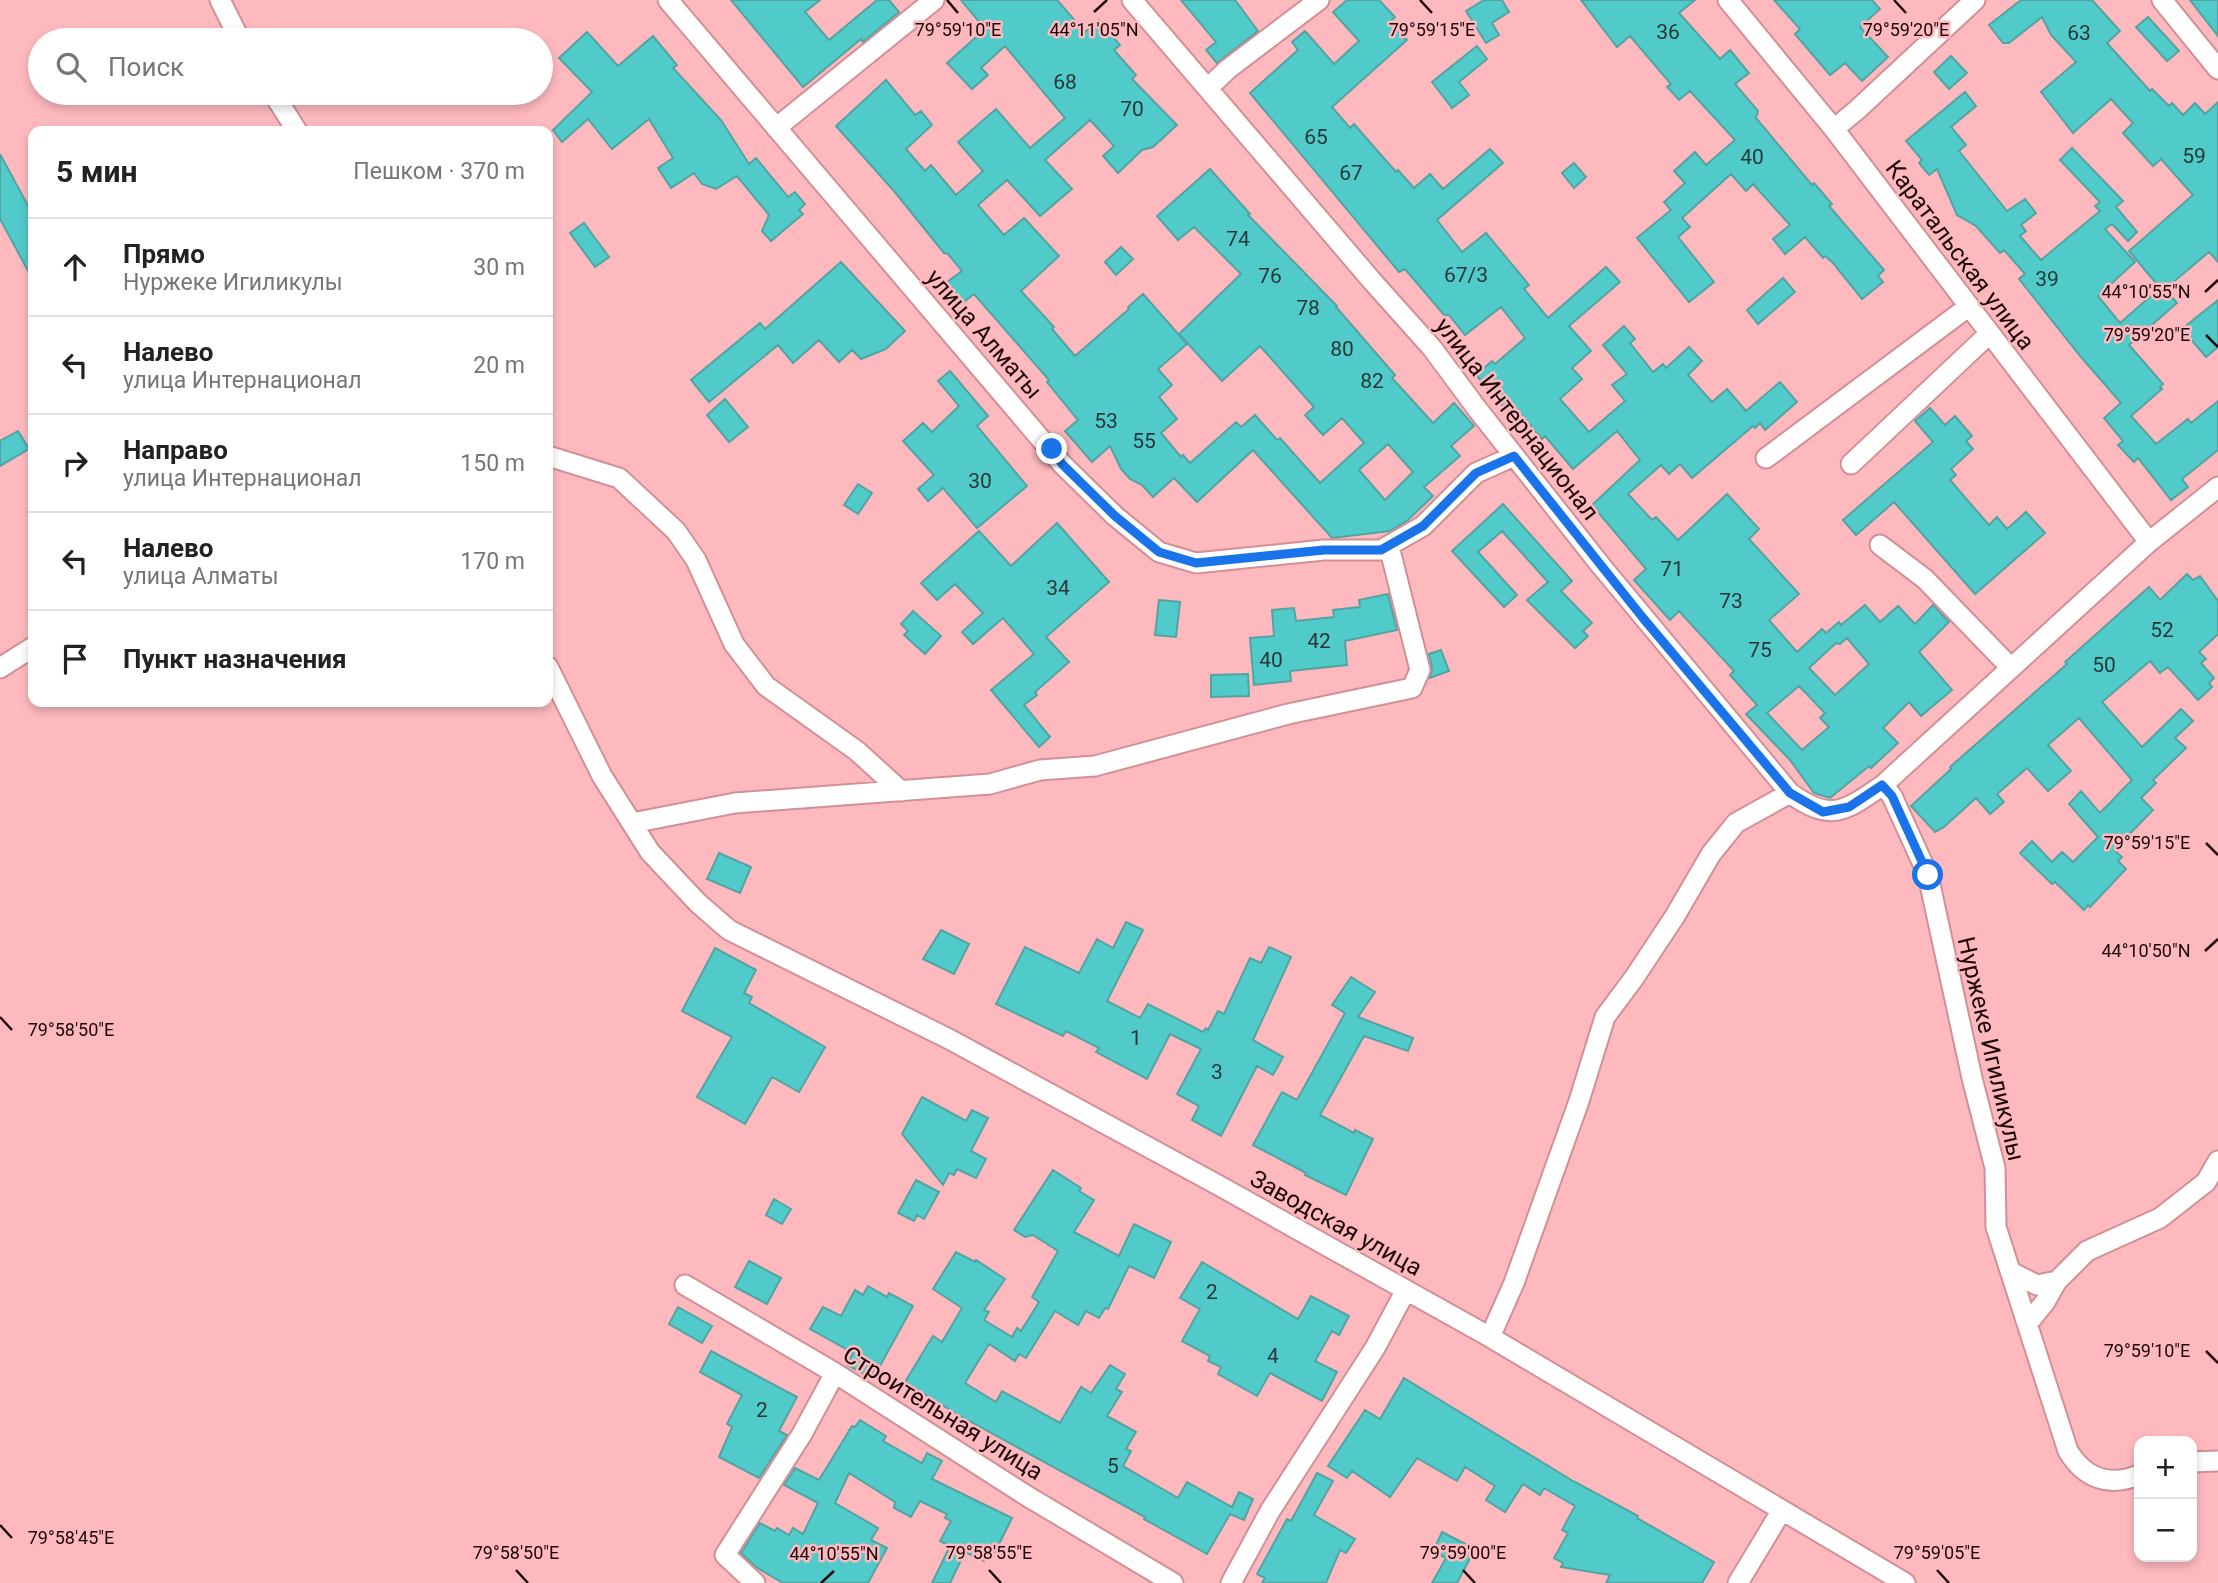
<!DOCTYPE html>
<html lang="ru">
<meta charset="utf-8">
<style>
body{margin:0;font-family:Roboto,sans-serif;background:#f2f2f2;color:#222}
.controls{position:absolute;right:21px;bottom:21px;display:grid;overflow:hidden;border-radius:14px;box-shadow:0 4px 10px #0003}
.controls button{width:63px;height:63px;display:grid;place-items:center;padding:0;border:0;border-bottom:2px solid #e0e0e0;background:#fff;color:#222;font:35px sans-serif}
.stop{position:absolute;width:21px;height:21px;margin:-16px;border:5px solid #1a73e8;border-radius:50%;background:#fff}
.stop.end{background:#1a73e8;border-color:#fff;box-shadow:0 2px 7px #0008}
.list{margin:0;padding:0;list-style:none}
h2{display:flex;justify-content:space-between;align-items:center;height:91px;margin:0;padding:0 28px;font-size:30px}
h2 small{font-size:23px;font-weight:400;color:#767676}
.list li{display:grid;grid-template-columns:46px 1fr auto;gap:21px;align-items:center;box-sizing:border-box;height:98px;padding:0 28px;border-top:2px solid #e0e0e0}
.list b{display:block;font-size:26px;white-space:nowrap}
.list p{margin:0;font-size:23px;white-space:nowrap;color:#767676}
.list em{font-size:23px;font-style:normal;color:#767676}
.icon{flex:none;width:38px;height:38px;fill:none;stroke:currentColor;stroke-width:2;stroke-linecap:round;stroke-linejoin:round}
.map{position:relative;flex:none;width:2218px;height:1583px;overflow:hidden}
.search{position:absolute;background:#fff;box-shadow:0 4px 10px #0003;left:28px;top:28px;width:525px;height:77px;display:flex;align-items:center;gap:18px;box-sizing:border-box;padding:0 24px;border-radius:38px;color:#767676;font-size:26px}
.panel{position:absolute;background:#fff;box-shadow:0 4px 10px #0003;left:28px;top:126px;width:525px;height:581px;border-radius:14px}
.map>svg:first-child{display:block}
</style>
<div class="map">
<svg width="2218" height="1583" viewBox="0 0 2218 1583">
<rect width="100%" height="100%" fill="#feb9be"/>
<path fill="#51cbca" stroke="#52a4a2" stroke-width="2" fill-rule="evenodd" d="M731,0H820L805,12L829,40L877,0H889L899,12L863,42L861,39L803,87Z
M961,0H1057L1085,32L1099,20L1120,45L1114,50L1136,75L1132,79L1177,125L1153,147L1142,150L1118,173L1103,156L1114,146L1090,120L1045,160L1072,189L1040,216L1007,180L978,205L1004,235L1024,218L1059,256L1021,291L1054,327L1052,329L1075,356L1129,309L1128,307L1143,294L1187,344L1158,369L1172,385L1159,397L1177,419L1161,433L1181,457L1183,455L1190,463L1236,422L1241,427L1255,415L1277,440L1280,438L1320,483L1364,443L1342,418L1323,435L1305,415L1314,407L1260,346L1222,381L1179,334L1241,274L1194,227L1178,240L1157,216L1210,169L1250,214L1248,215L1337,306L1336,307L1395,375L1392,378L1433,423L1454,403L1474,426L1451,446L1460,456L1424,487L1433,496L1408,520L1390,531L1332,538L1253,450L1197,502L1174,478L1153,497L1142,485L1130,479L1121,469L1110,446L1092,462L1065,431L1078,420L1047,382L1049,380L974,294L955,309L939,288L962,271L948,254L944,253L894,191L836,126L886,80L915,115L921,111L932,125L906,149L925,171L931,165L956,195L983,171L958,142L996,109L1030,148L1065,118L1005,46L981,68L988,75L972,89L947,63L985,29ZM1388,444L1413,472L1385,500L1359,470Z
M1181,0H1235L1258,31L1217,63L1206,50L1216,42Z
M1347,0H1379L1395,17L1390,22L1407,40L1332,107L1350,128L1354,124L1396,172L1398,170L1414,188L1430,174L1443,189L1490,149L1503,163L1437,220L1462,252L1486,233L1529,285L1524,289L1548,318L1606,267L1620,282L1569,326L1591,351L1572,368L1582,379L1560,399L1589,432L1625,401L1612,385L1627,374L1603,345L1624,326L1635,339L1630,343L1653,372L1663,364L1666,368L1689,347L1702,361L1688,375L1712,402L1727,389L1746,411L1780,382L1797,402L1765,430L1760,423L1755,428L1753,426L1692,478L1680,464L1669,474L1661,465L1628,494L1652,520L1656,517L1678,540L1727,494L1759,529L1749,539L1799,594L1769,620L1797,652L1822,629L1826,633L1839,622L1841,625L1865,605L1880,622L1898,606L1915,624L1933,605L1949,622L1919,652L1952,690L1921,716L1909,702L1883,728L1898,743L1871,768L1869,766L1830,798L1814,793L1790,760L1746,714L1757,705L1730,675L1734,671L1679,611L1670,620L1634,580L1646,569L1592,505L1640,460L1617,431L1573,469L1545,436L1542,439L1513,405L1507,411L1476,375L1492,361L1495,364L1525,338L1501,307L1465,335L1449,315H1444L1405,269L1399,272L1250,93L1298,50L1292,42L1305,31L1334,64L1359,41L1333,12ZM1847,638L1869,664L1835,695L1809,668L1836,643L1840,644ZM1799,686L1825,713L1820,718L1829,727L1802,750L1767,713Z
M1484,0H1502L1509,12L1492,23L1499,35L1486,43L1466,11Z
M1581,0H1695L1679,13L1720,59L1730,50L1749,73L1735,84L1758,111L1756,118L1812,185L1814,183L1832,204L1829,206L1884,270L1878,276L1883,282L1862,299L1833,263L1825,256L1823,258L1805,237L1785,254L1773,239L1790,225L1753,184L1746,191L1731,174L1682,218L1690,227L1678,237L1714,282L1689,302L1637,238L1671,210L1664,202L1685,183L1674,171L1695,152L1706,165L1735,140L1690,91L1679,100L1667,87L1671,84L1630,36L1617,47Z
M1774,0H1872L1880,9L1860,27L1888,57L1862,81L1845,63L1830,75L1795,34L1800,29Z
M2021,0H2092L2120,31L2107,43L2150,91L2152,89L2169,106L2172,103L2183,115L2195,103L2205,114L2218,102V262L2209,252L2165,289L2177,303L2129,345L2163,384L2160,387L2162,389L2131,416L2156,444L2188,419L2191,423L2218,401V450L2182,479L2188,487L2171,500L2138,458L2134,462L2118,445L2123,441L2104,418L2121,403L2081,357L2019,279L2025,274L2004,250L2000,253L1976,226L1957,215L1937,169L1929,175L1919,163L1922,160L1906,141L1965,92L1976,106L1951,127L1966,145L1959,151L2007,211L2025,199L2036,213L2021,225L2026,231L2020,236L2041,260L2100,211L2095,206L2100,202L2060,160L2072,148L2123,201L2116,207L2137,232L2128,241L2112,224L2105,229L2135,262L2098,296L2120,323L2160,288L2129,251L2193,195L2161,159L2153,166L2123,133L2133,123L2111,99L2073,133L2041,92L2076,62L2051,35L2042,17L2009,43H2003L1989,25Z
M2190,0H2218V36Z
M2148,17L2179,51L2167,61L2136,27Z
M587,32L618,66L653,36L677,65L673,68L721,120L749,164L756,158L788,197L795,192L805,204L799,210L803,214L771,241L762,231L769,215L737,176L716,189L702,184L694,173L671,188L658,168L673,158L649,119L612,149L588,119L562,142L553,130L592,92L559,58Z
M1477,46L1487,59L1459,82L1469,95L1452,108L1432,82Z
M1951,56L1967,73L1949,89L1934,72Z
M0,154L33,215V280L0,219Z
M1574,163L1586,177L1574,188L1562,173Z
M584,223L609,257L595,267L570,233Z
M1121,247L1133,259L1116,275L1105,262Z
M841,262L905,331L886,349L861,359L852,350L839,362L819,340L793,363L778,345L709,402L691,380L760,323L765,329Z
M1783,278L1795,292L1758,324L1747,310Z
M2218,300V347L2206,357L2182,329Z
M950,371L988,416L977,426L1027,486L977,528L943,488L928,501L918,489L934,475L903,441L923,423L932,432L959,406L938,381Z
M725,399L748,427L729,442L707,415Z
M1930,408L1945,425L1955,416L1972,436L1966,441L1973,449L1951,469L1956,475L1950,480L1989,525L1997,517L2007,529L2026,512L2045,533L1975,594L1894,502L1856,535L1843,520L1933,442L1915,421Z
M18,431L29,449L0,466V441Z
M858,484L872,493L858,514L844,505Z
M1503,504L1572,581L1561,591L1592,623L1583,631L1588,636L1575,648L1527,600L1548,582L1502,531L1478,552L1517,595L1504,607L1452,551Z
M1057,523L1109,582L1046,637L1069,662L1035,692L1037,695L1024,705L1050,737L1039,747L991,690L1034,654L1003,618L973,644L962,632L983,613L955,584L937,600L921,583L979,531L1011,566Z
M2187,574L2193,580L2200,576L2218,601V634L2199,652L2206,659L2201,663L2214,678L2209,683L2212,687L2198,700L2168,667L2160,673L2150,661L2102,702L2142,747L2181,709L2193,721L2175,738L2186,748L2153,780L2156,783L2141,798L2153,810L2114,850L2122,857L2118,861L2126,869L2090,907L2088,905L2084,910L2055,882L2052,884L2020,853L2032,841L2052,862L2062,852L2073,862L2098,837L2069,804L2081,791L2100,813L2132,780L2079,718L2048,745L2071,771L2048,791L2027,768L1997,794L2004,802L1990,814L1976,798L1944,827L1935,832L1911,806L1951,769L1950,767L2067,664L2065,662L2149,587L2160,600Z
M1388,594L1397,630L1345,641L1347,665L1290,671L1291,681L1254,685L1250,638L1274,636L1272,610L1294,608L1296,621L1334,617L1333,610L1360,607L1359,600Z
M1159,600L1180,602L1176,637L1155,635Z
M913,611L941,636L925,654L904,635L908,631L901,624Z
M1441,650L1449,671L1430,678L1432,668L1429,654Z
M1248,674L1249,696L1211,697V675Z
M719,853L751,867L740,893L707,879Z
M1126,922L1143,930L1107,1001L1140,1018L1148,1004L1203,1032L1206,1028L1208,1030L1218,1011L1224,1014L1250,958L1261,963L1269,947L1291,957L1253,1040L1283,1057L1273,1075L1257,1066L1221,1136L1192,1120L1199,1106L1177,1094L1201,1049L1170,1034L1147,1079L1096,1052L1099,1048L1066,1031L1063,1036L996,1004L1025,947L1079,973L1097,939L1113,948Z
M941,930L969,944L954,974L923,959Z
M715,948L756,970L744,993L752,997L749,1003L825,1047L799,1092L772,1077L745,1124L697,1097L732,1037L682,1011Z
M1351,977L1375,992L1358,1017L1413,1038L1408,1051L1364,1036L1320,1115L1354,1133L1355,1130L1373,1139L1346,1195L1305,1175L1306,1173L1253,1145L1282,1092L1297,1100L1345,1013L1332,1005Z
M922,1097L966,1121L972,1110L988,1118L971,1151L986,1159L976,1178L957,1169L954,1175L949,1173L943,1185L902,1134Z
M1053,1170L1081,1188L1079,1191L1094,1200L1074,1232L1119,1256L1134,1224L1171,1242L1154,1278L1129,1266L1108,1309L1105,1308L1099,1318L1086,1311L1078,1325L1055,1311L1026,1358L1019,1354L1015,1361L989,1344L965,1383L996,1402L1002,1391L1060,1423L1081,1387L1091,1393L1110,1365L1125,1374L1116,1389L1122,1392L1107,1416L1136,1432L1126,1449L1131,1451L1123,1466L1178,1498L1187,1482L1232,1507L1239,1492L1253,1499L1244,1520L1230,1514L1207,1554L1144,1519L1145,1517L960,1416L905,1382L933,1336L942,1342L962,1308L933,1289L956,1252L975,1262L976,1260L1005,1279L984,1310L989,1312L984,1320L1012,1337L1017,1328L1021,1331L1039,1302L1032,1297L1058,1251L1033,1235L1025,1237L1014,1230Z
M916,1180L939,1192L924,1219L917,1215L914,1221L898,1213Z
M774,1199L791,1209L782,1224L766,1215Z
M749,1261L781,1278L767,1304L735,1287Z
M1202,1262L1298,1319L1311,1296L1349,1316L1339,1335L1332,1331L1315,1361L1337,1372L1322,1401L1270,1373L1257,1396L1218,1374L1221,1367L1208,1361L1210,1356L1182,1341L1200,1309L1180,1298Z
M868,1286L887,1297L889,1293L913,1306L875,1375L866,1370L864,1374L847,1365L853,1353L810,1329L823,1307L841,1316L855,1290L863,1295Z
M678,1307L712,1326L702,1343L669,1324Z
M711,1351L797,1397L779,1431L787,1435L759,1478L719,1457L732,1427L727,1424L742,1395L700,1372Z
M1404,1378L1573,1481L1638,1516L1637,1518L1714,1562L1702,1583H1606L1610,1575L1561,1567L1563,1563L1554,1558L1568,1533L1562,1530L1575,1506L1544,1488L1540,1495L1523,1484L1505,1512L1486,1500L1495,1486L1465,1467L1457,1481L1417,1458L1390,1497L1352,1471L1347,1478L1328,1466L1365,1410L1380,1419Z
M860,1420L886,1436L883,1441L922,1463L927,1453L942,1461L932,1479L1012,1518L995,1552L990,1549L984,1561L965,1552L950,1583H932L950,1546L940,1541L951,1521L945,1518L947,1514L920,1501L911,1517L894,1508L895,1502L849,1473L835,1503L878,1528L871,1540L887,1548L868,1583H783L756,1567L741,1553L760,1523L775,1531L777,1528L789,1535L793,1528L803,1534L818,1503L784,1485L795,1468L819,1480L852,1426L855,1427Z
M1317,1473L1333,1481L1314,1515L1355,1539L1346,1553L1340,1550L1326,1583H1262L1265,1578L1257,1574L1287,1519L1291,1521Z
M1442,1532L1475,1549L1457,1583H1432L1446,1558L1433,1551Z"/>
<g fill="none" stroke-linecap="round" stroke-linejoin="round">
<defs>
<path id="minor" d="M220,0L240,40
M668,0L1062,464L1115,516L1159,552L1196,563L1324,550H1381L1423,526L1476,473L1514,456
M1132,0L1373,282L1432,348L1478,410L1602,567L1790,793C1831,823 1845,811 1883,785L2149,542L2218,487
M1728,0L1834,129L2149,542
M2162,0L2218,69
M1208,88L1228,69L1319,0
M273,93L297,131
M776,128L934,0
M1834,129L1858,109L1975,0
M548,456L619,478L676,531L696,560L734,644L766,686L857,751L901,791
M1766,458L1968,307
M1851,464L1989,334
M1880,545L1925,579L2011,668
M548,667L602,776L650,852L698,903L729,930L949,1039L1218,1185L1490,1337L1905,1583
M0,668L33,647
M1883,785L1892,796L1928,875L1972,1078L1995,1168L1996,1227L2068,1451C2085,1479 2109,1487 2139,1475
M632,823L735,803L990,784L1040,770L1095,766L1288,714L1412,688L1420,670L1389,546
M2011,1272L2037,1285L2057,1281L2087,1251L2160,1218L2206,1182L2218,1161
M685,1285L835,1373L1027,1496L1173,1583
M2028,1323L2045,1302L2057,1281
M1490,1337L1514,1283L1579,1101L1605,1017L1634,978L1675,916L1711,854L1736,823L1790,793
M2192,1462L2218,1461
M755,1583L725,1555L802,1434L835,1373
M1231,1583L1270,1511L1375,1348L1406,1290
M1738,1583L1782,1510"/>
</defs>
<use href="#minor" stroke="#d29096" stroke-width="23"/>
<use href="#minor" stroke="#fff" stroke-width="19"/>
</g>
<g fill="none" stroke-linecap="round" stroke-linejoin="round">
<path stroke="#1a73e8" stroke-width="9" d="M1052,449L1062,464L1115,516L1159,552L1196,563L1324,550H1381L1423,526L1476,473L1514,456L1643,618L1790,793L1823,812L1849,807L1882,785L1892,796L1928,875"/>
</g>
<path fill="none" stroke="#1c0609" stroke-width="2.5" d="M947,0L958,13M1420,0L1432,13M1894,0L1906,13M1094,12L1107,0M2205,292L2218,280M2206,335L2218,347M2206,843L2218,855M2205,951L2218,939M0,1017L12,1030M2206,1351L2218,1363M0,1525L12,1538M516,1570L528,1583M989,1570L1001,1583M1463,1570L1475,1583M1937,1570L1949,1583M821,1583L834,1571"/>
<g text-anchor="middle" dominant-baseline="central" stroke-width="5" stroke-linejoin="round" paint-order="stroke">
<g font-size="21" fill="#293739">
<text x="1668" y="32">36</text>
<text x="2079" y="33">63</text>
<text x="1065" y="82">68</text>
<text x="1132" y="109">70</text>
<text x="1316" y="137">65</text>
<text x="2194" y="156">59</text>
<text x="1752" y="157">40</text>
<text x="1351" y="173">67</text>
<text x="1238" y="239">74</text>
<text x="1466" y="275">67/3</text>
<text x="1270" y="276">76</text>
<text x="2047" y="279">39</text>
<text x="1308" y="308">78</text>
<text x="1342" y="349">80</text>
<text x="1372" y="381">82</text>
<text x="1106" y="421">53</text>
<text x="1144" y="441">55</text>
<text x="980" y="481">30</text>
<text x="1672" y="569">71</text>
<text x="1058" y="588">34</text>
<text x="1731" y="601">73</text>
<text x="2162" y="630">52</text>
<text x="1319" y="641">42</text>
<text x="1760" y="650">75</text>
<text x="1271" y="660">40</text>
<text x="2104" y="665">50</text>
<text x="1136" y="1038">1</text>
<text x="1217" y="1072">3</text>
<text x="1212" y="1292">2</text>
<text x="1273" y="1356">4</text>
<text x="762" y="1410">2</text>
<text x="1113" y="1466">5</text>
</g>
<g font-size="24" fill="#1c0609" stroke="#feb9be">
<text transform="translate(1960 255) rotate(53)">Каратальская улица</text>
<text transform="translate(984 334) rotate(49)">улица Алматы</text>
<text transform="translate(1517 419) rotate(52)">улица Интернационал</text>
<text transform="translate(1991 1049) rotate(77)">Нуржеке Игиликулы</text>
<text transform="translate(1336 1223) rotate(29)">Заводская улица</text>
<text transform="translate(943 1413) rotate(32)">Строительная улица</text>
</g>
</g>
<g font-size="18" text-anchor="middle" fill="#1c0609" stroke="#feb9be" stroke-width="5" stroke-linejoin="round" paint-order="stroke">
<text x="1094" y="36">44°11'05"N</text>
<text x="958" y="36">79°59'10"E</text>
<text x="1906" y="36">79°59'20"E</text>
<text x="1432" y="36">79°59'15"E</text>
<text x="2146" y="298">44°10'55"N</text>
<text x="2147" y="341">79°59'20"E</text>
<text x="2147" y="849">79°59'15"E</text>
<text x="2146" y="957">44°10'50"N</text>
<text x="71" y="1036">79°58'50"E</text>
<text x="2147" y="1357">79°59'10"E</text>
<text x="71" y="1544">79°58'45"E</text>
<text x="516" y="1559">79°58'50"E</text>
<text x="989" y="1559">79°58'55"E</text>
<text x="1463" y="1559">79°59'00"E</text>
<text x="1937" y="1559">79°59'05"E</text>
<text x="834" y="1560">44°10'55"N</text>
</g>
</svg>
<div class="controls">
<button>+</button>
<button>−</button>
</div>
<div class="stop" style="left:1928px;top:875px"></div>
<div class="stop end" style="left:1052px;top:449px"></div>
<div class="search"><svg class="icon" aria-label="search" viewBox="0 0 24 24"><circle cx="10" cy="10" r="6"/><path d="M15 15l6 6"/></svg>Поиск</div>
<section class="panel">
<h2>5 мин<small>Пешком · 370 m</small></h2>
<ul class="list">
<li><svg class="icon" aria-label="ahead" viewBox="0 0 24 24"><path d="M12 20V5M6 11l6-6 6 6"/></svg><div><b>Прямо</b><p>Нуржеке Игиликулы</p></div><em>30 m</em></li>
<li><svg class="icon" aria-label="left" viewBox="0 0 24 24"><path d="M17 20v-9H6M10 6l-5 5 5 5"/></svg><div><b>Налево</b><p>улица Интернационал</p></div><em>20 m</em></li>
<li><svg class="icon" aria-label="right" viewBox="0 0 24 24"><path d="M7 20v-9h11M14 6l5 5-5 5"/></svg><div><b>Направо</b><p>улица Интернационал</p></div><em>150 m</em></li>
<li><svg class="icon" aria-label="left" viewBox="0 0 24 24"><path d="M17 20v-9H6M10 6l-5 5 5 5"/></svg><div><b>Налево</b><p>улица Алматы</p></div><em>170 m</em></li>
<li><svg class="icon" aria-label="arrive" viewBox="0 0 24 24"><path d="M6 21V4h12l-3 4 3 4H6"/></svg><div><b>Пункт назначения</b></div></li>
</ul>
</section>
</div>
